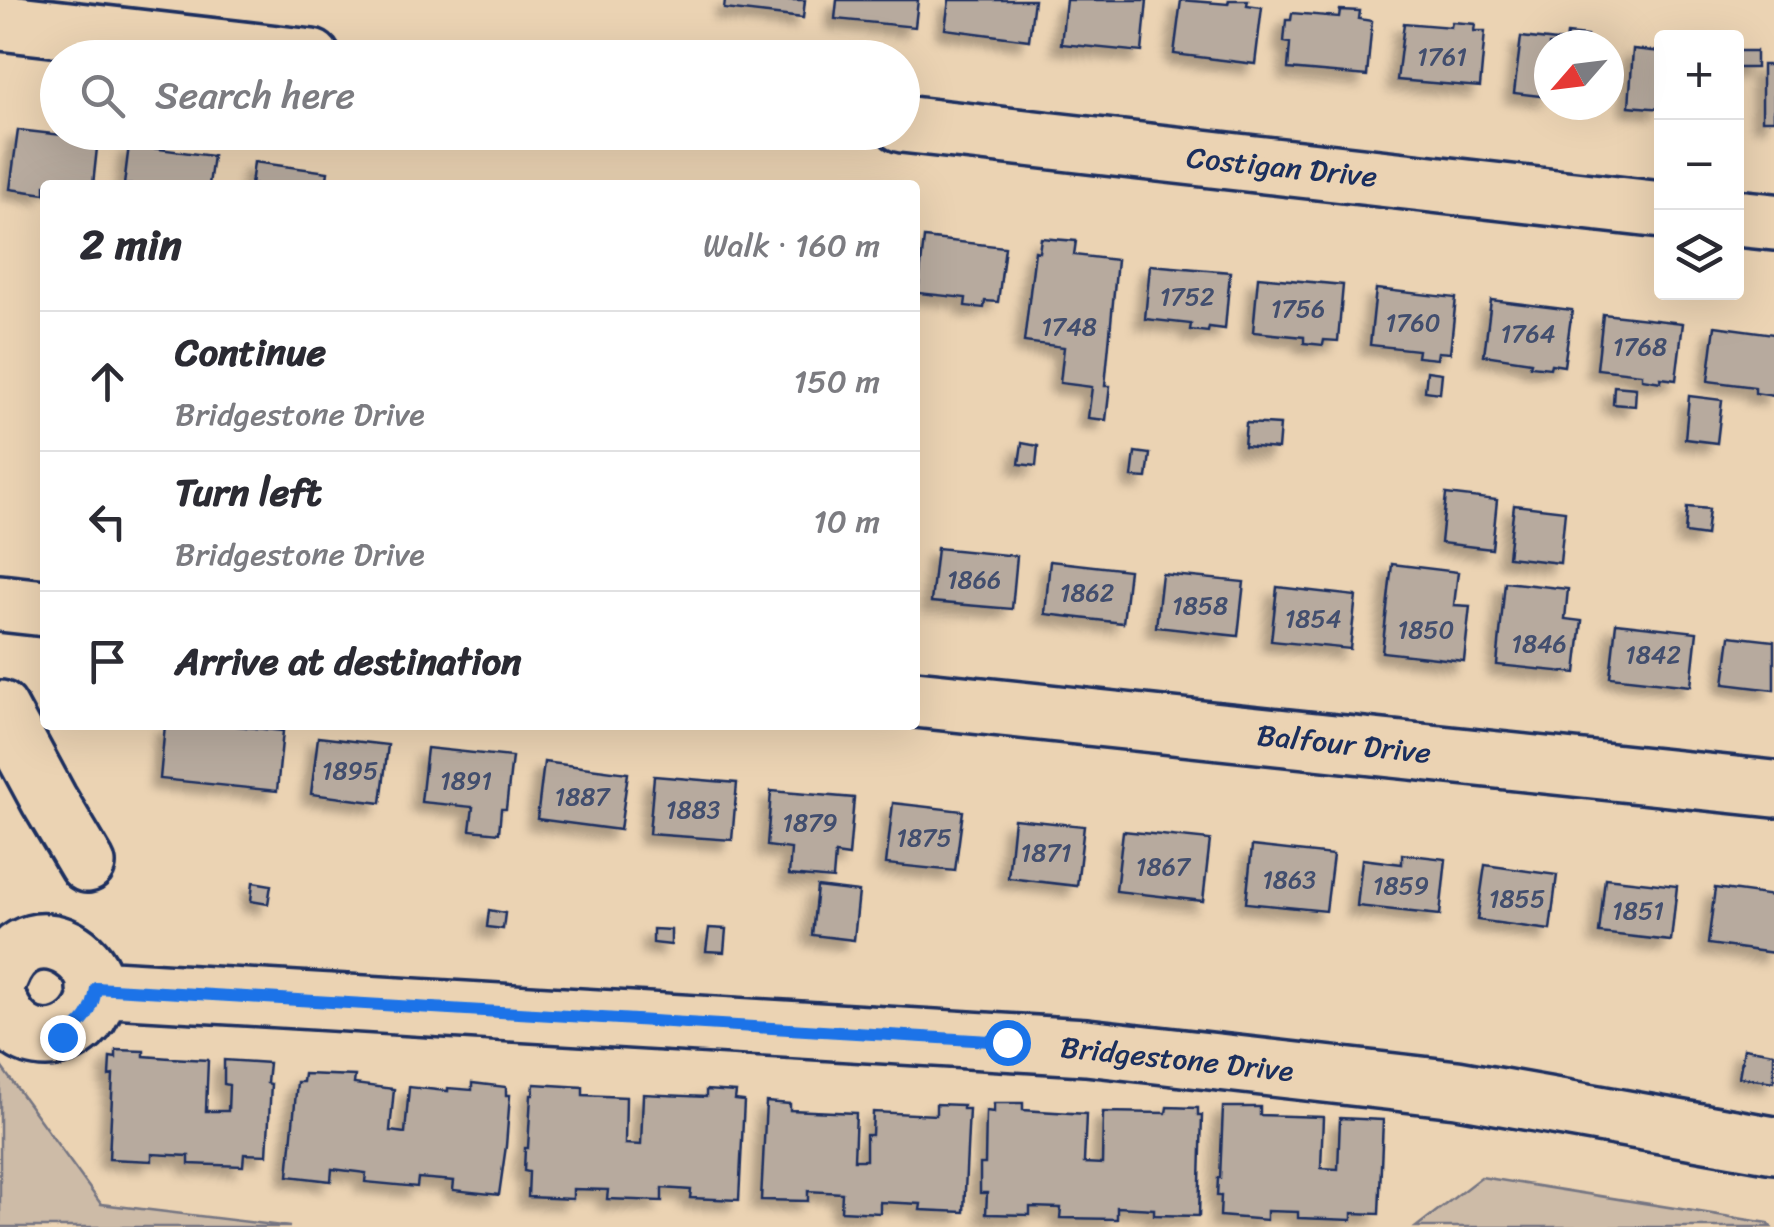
<!DOCTYPE html>
<meta charset="utf-8">
<style>
body{margin:0;font-family:Sriracha,sans-serif;background:#f2f2f3;color:#2b2b33}
.controls{position:absolute;right:30px;top:30px;display:grid;overflow:hidden;border-radius:10px;box-shadow:0 10px 40px #0002}
.controls button{width:90px;height:90px;display:grid;place-items:center;padding:0;border:0;border-bottom:2px solid #e1e1e2;background:#fff;color:#2b2b33;font:50px sans-serif}
.compass{position:absolute;left:1534px;top:30px;width:90px;height:90px;border-radius:50%;background:#fff;box-shadow:0 10px 40px #0002;rotate:242deg}
.stop{position:absolute;width:30px;height:30px;margin:-22px;border:8px solid #1a73e8;border-radius:50%;background:#fff}
.stop.end{background:#1a73e8;border-color:#fff;box-shadow:0 2px 10px #0008}
.list{margin:0;padding:0;list-style:none}
h2{display:flex;justify-content:space-between;align-items:center;height:130px;margin:0;padding:0 40px;font-size:42px}
h2 small{font-size:32px;font-weight:400;color:#7c7c81}
.list li{display:grid;grid-template-columns:65px 1fr auto;gap:30px;align-items:center;box-sizing:border-box;height:140px;padding:0 40px;border-top:2px solid #e1e1e2}
.list b{display:block;font-size:38px;white-space:nowrap}
.list p{margin:0;font-size:32px;white-space:nowrap;color:#7c7c81}
.list em{font-size:32px;font-style:normal;color:#7c7c81}
.icon{flex:none;width:55px;height:55px;fill:none;stroke:currentColor;stroke-width:2;stroke-linecap:round;stroke-linejoin:round}
.map{position:relative;flex:none;width:1774px;height:1227px;overflow:hidden}
.search{position:absolute;background:#fff;box-shadow:0 10px 40px #0002;left:40px;top:40px;width:880px;height:110px;display:flex;align-items:center;gap:25px;box-sizing:border-box;padding:0 35px;border-radius:55px;color:#7c7c81;font-size:38px}
.panel{position:absolute;background:#fff;box-shadow:0 10px 40px #0002;left:40px;top:180px;width:880px;height:550px;border-radius:10px}
.map>svg:first-child{display:block}
</style>
<div class="map">
<svg width="1774" height="1227" viewBox="0 0 1774 1227">
<defs>
<filter id="shadow"><feDropShadow dx="-9" dy="9" stdDeviation="5" flood-color="#0004"/></filter>
</defs>
<rect width="100%" height="100%" fill="#ebd3b3"/>
<filter id="ink" filterUnits="userSpaceOnUse"><feTurbulence type="fractalNoise" baseFrequency=".01" numOctaves="2"/><feDisplacementMap in="SourceGraphic" scale="20" xChannelSelector="R" yChannelSelector="G"/><feConvolveMatrix kernelMatrix="1 2 1 2 8 2 1 2 1" color-interpolation-filters="sRGB"/></filter>
<g filter="url(#ink)">
<path fill="#cdbba7" stroke="#747582" stroke-width="2.5" d="M0,1065L101,1204L290,1227H0Z
M1481,1177L1768,1223L1771,1227H1416Z"/>
<path fill="#b7aa9e" stroke="#1b2f5e" stroke-width="2.5" filter="url(#shadow)" d="M725,0H805L803,18L724,9Z
M837,0H918L915,27L835,19Z
M949,0H1034L1029,40L945,29Z
M1066,0H1147L1142,52L1061,44Z
M1181,0L1228,4L1229,0H1248L1247,5L1262,7L1255,64L1174,54Z
M1340,10L1360,11L1359,19L1372,21L1367,76L1288,69L1290,43L1284,42L1286,20H1291L1292,13L1339,17Z
M1452,22L1475,24L1474,31H1485L1480,87L1397,80L1404,23L1451,27Z
M1567,34L1587,36L1586,44L1594,45H1549V97L1514,93L1521,37L1566,42Z
M1633,49L1662,52V109L1629,106Z
M1736,51H1756V68H1737Z
M1762,65H1774V120H1762Z
M18,130L98,139L93,185H45V194L10,189Z
M129,145L213,156L209,185H124Z
M254,162L328,172L326,185H251Z
M924,238L1005,247L998,302L985,301L984,308L965,306L966,298L918,293Z
M1041,238L1076,241L1074,255L1117,260L1105,386H1110L1106,420L1088,418L1092,387L1060,383L1064,347L1024,342L1035,251L1039,252Z
M1150,265L1230,272L1225,329L1209,327L1208,332L1190,330L1191,324L1145,319Z
M1258,277L1343,285L1338,341L1324,340L1323,345L1304,343V337L1253,332Z
M1376,289L1456,298L1450,353L1438,352L1437,359L1417,357L1418,350L1370,345Z
M1491,300L1572,310L1564,366L1551,364L1550,368L1530,366L1531,362L1484,355Z
M1603,314L1683,323L1676,380L1661,378V382L1642,379V374L1597,369Z
M1715,326L1774,334V396L1755,393V387L1708,381Z
M1427,371L1442,373L1440,393L1425,391Z
M1614,386L1636,388L1635,406L1613,404Z
M1689,396L1722,400L1717,443L1685,439Z
M1246,423L1280,425L1278,449L1244,446Z
M1022,443L1038,446L1036,466L1019,464Z
M1135,452L1150,454L1147,478L1132,477Z
M1446,494L1497,500L1492,549L1441,543Z
M1514,505L1565,511L1560,563L1508,557Z
M1687,507L1709,509L1706,536L1685,533Z
M937,548L1017,556L1012,609L931,602Z
M1050,561L1129,570L1123,623L1045,614Z
M1392,564L1458,572L1454,605L1470,606L1464,661L1382,652Z
M1162,574L1244,582L1238,636L1156,627Z
M1505,582L1568,589L1565,619L1582,621L1576,673L1497,665Z
M1277,587L1356,596L1350,649L1271,641Z
M1616,623L1697,632L1691,686L1610,677Z
M1730,636L1774,641V690L1724,684Z
M165,725H228L283,731L277,791L160,779Z
M318,737L388,745L381,803L311,794Z
M427,748L512,757L506,809H501L499,833L470,830L473,807L421,802Z
M544,762L628,773L620,830L537,819Z
M654,776L737,783L732,840L649,834Z
M771,791L854,798L849,856L835,854L833,879L789,875L791,849L767,846Z
M893,803L963,811L955,871L886,864Z
M1014,819L1084,826L1077,886L1008,878Z
M1123,831L1210,840L1203,901L1116,891Z
M1252,846L1333,855L1326,911L1246,903Z
M1402,854L1446,859L1440,915L1357,906L1362,859L1402,864Z
M1485,865L1557,875L1550,930L1477,920Z
M1605,878L1677,886L1671,941L1599,933Z
M253,882L271,885L268,904L251,901Z
M817,887L859,892L854,940L812,935Z
M1715,888L1774,896V953L1708,944Z
M489,910L505,913L503,929L487,927Z
M709,928L726,929L724,952L706,951Z
M653,929L671,930V945L653,943Z
M1744,1048L1774,1053V1082L1739,1077Z
M116,1050L144,1051V1056L170,1058L208,1060L206,1111H228L229,1085L224,1084V1060L269,1063L267,1083L271,1084L267,1155L244,1154L243,1166L189,1164V1156L152,1154V1161L109,1159L113,1075L109,1076L110,1057L116,1058Z
M304,1074L355,1076L354,1084L394,1089L390,1131L405,1133L409,1087L448,1091V1088L472,1090V1083L506,1087V1095H510L506,1146L499,1195L453,1190L454,1181L418,1178L417,1187L365,1182L366,1173L332,1169L331,1181L288,1176L297,1082H303Z
M534,1084L583,1087V1095L626,1097L625,1144L641,1145L643,1094L706,1097V1090L736,1092L735,1100L744,1101L739,1200L690,1198L691,1190L662,1188V1201L607,1199L608,1190L573,1189V1199L528,1197L529,1172L524,1171L525,1148H528L531,1095H533Z
M766,1102L790,1104V1110L856,1113L854,1160H866V1135H872L873,1112L936,1115V1104L963,1105V1109H969L964,1212L920,1210L921,1204L880,1202V1213L841,1211L842,1193L808,1191V1201L761,1200Z
M994,1103H1023V1110L1086,1114L1084,1163L1102,1164L1103,1112L1166,1113L1167,1107L1198,1108V1115H1202L1199,1216L1154,1215V1209L1117,1207V1219L1060,1218L1061,1208L1030,1207V1215L986,1214L987,1193H980V1164H985L986,1111L994,1112Z
M1223,1107H1260V1115L1323,1117L1321,1168L1338,1169L1340,1118L1383,1120L1379,1214L1352,1213V1220L1298,1218V1212L1267,1211V1220L1220,1216L1221,1196H1217L1218,1178H1220Z"/>
<g fill="none" stroke-linecap="round" stroke-linejoin="round">
<defs>
<path id="minor" d="M0,22L312,58
M902,124L1662,210
M1736,218L1774,222
M0,603L45,608
M915,699L1774,789
M0,709L49,800L87,864
M0,977C29,897 136,971 81,1025C71,1034 59,1039 46,1039C23,1039 9,1024 0,1004
M95,988L1086,1047L1457,1089L1774,1145"/>
</defs>
<use href="#minor" stroke="#1b2f5e" stroke-width="62"/>
<use href="#minor" stroke="#ebd3b3" stroke-width="55"/>
</g>
</g>
<g fill="none" stroke-linecap="round" stroke-linejoin="round" filter="url(#ink)">
<path stroke="#1a73e8" stroke-width="12" d="M62,1037C84,1025 93,1012 96,988L1007,1042"/>
</g>
<g text-anchor="middle" dominant-baseline="central" stroke-width="8" stroke-linejoin="round" paint-order="stroke">
<g font-size="25" fill="#424e6e">
<text x="1442" y="56">1761</text>
<text x="1187" y="296">1752</text>
<text x="1298" y="308">1756</text>
<text x="1413" y="322">1760</text>
<text x="1069" y="326">1748</text>
<text x="1528" y="333">1764</text>
<text x="1640" y="346">1768</text>
<text x="974" y="579">1866</text>
<text x="1087" y="592">1862</text>
<text x="1200" y="605">1858</text>
<text x="1313" y="618">1854</text>
<text x="1426" y="629">1850</text>
<text x="1539" y="643">1846</text>
<text x="1653" y="654">1842</text>
<text x="350" y="770">1895</text>
<text x="466" y="780">1891</text>
<text x="582" y="796">1887</text>
<text x="693" y="809">1883</text>
<text x="810" y="822">1879</text>
<text x="924" y="837">1875</text>
<text x="1046" y="852">1871</text>
<text x="1163" y="866">1867</text>
<text x="1289" y="879">1863</text>
<text x="1401" y="885">1859</text>
<text x="1517" y="898">1855</text>
<text x="1638" y="910">1851</text>
</g>
<g font-size="30" fill="#1b2f5e" stroke="#ebd3b3">
<text transform="translate(1282 167) rotate(6)">Costigan Drive</text>
<text transform="translate(1344 744) rotate(6)">Balfour Drive</text>
<text transform="translate(1177 1059) rotate(6)">Bridgestone Drive</text>
</g>
</g>
</svg>
<div class="controls">
<button>+</button>
<button>−</button>
<button><svg class="icon" aria-label="layers" viewBox="0 0 24 24"><path d="M12 4l9 5-9 5-9-5zM3 14l9 5 9-5"/></svg></button>
</div>
<svg class="compass" viewBox="-18 -18 36 36"><path d="M0-13l5 13h-10z" fill="#e53935"/><path d="M0 13l5-13h-10z" fill="#7c7c81"/></svg>
<div class="stop" style="left:1007px;top:1042px"></div>
<div class="stop end" style="left:62px;top:1037px"></div>
<div class="search"><svg class="icon" aria-label="search" viewBox="0 0 24 24"><circle cx="10" cy="10" r="6"/><path d="M15 15l6 6"/></svg>Search here</div>
<section class="panel">
<h2>2 min<small>Walk · 160 m</small></h2>
<ul class="list">
<li><svg class="icon" aria-label="ahead" viewBox="0 0 24 24"><path d="M12 20V5M6 11l6-6 6 6"/></svg><div><b>Continue</b><p>Bridgestone Drive</p></div><em>150 m</em></li>
<li><svg class="icon" aria-label="left" viewBox="0 0 24 24"><path d="M17 20v-9H6M10 6l-5 5 5 5"/></svg><div><b>Turn left</b><p>Bridgestone Drive</p></div><em>10 m</em></li>
<li><svg class="icon" aria-label="arrive" viewBox="0 0 24 24"><path d="M6 21V4h12l-3 4 3 4H6"/></svg><div><b>Arrive at destination</b></div></li>
</ul>
</section>
</div>
